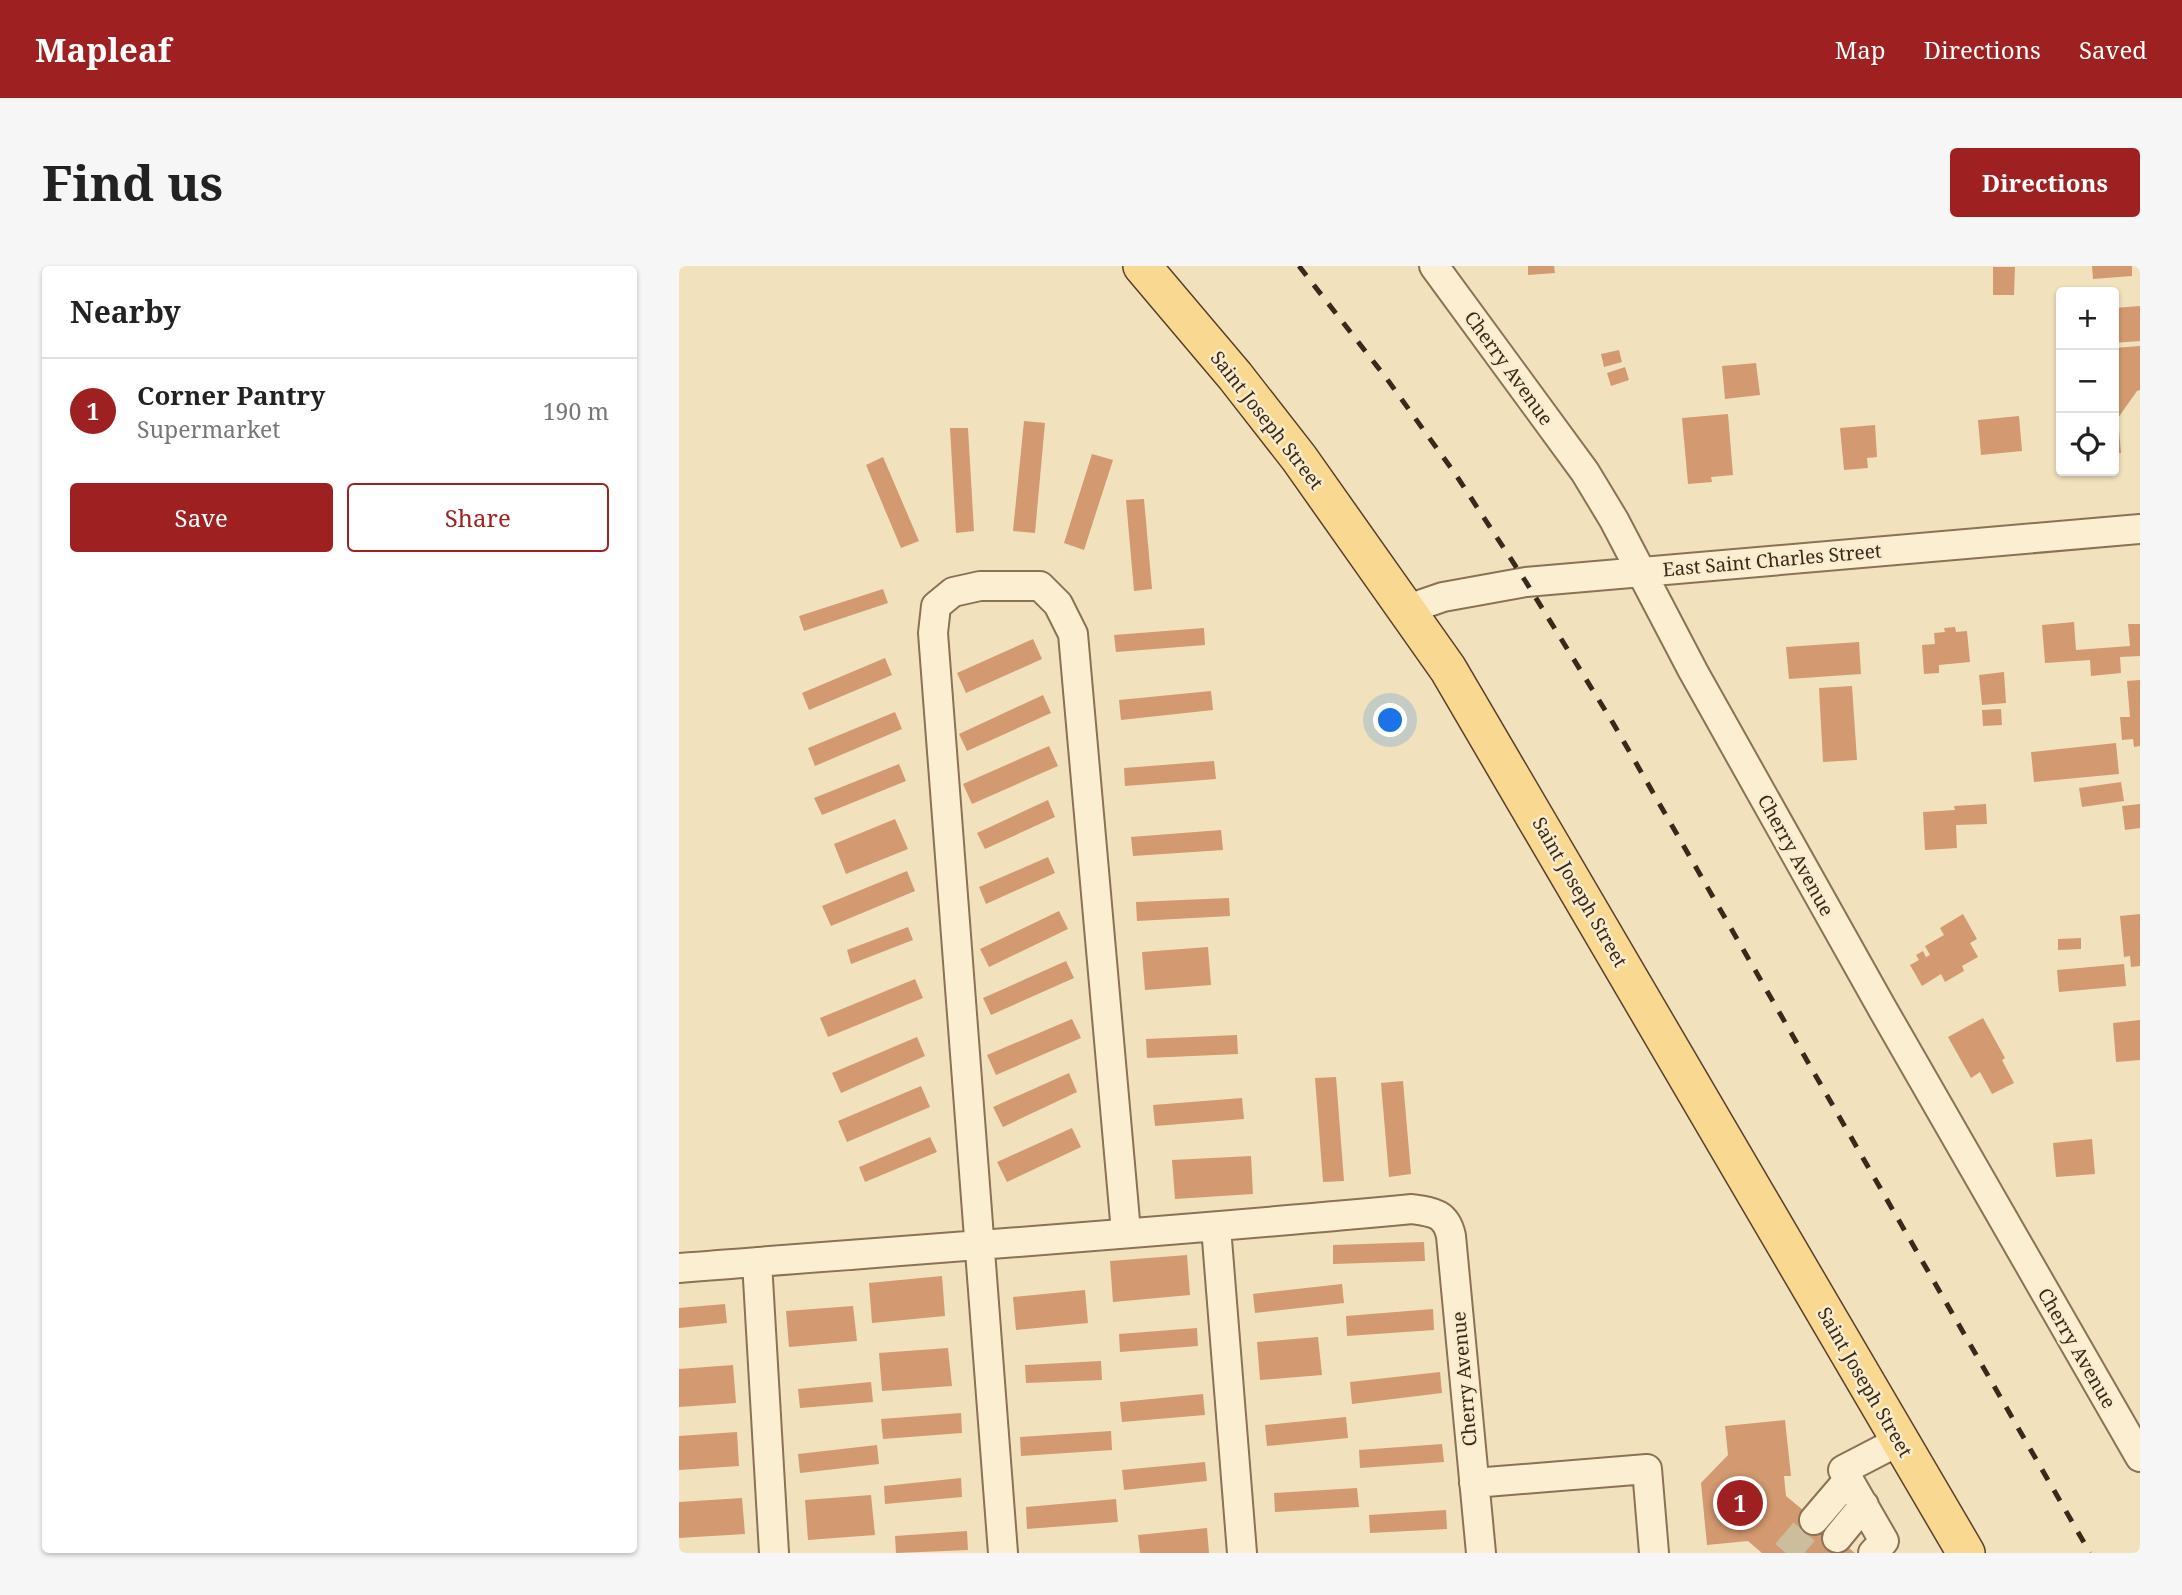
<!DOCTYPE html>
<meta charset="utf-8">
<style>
body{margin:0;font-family:"Noto Serif",serif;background:#f6f6f6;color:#222}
.controls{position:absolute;right:21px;top:21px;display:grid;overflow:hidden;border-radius:7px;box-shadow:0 2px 5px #0004}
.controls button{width:63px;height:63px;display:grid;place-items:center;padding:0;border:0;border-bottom:2px solid #e0e0e0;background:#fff;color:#222;font:35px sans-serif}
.you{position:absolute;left:712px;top:455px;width:24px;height:24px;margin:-18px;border:5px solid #fff;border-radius:50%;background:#1a73e8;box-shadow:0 0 0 10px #1a73e833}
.badge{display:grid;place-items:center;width:46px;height:46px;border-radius:50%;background:#9f2021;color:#fff;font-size:23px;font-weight:700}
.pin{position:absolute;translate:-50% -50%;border:4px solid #fff;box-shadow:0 2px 7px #0006}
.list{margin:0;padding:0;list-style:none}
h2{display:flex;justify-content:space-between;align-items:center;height:91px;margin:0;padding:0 28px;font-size:30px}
h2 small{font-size:23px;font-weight:400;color:#767676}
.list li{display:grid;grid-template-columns:46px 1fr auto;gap:21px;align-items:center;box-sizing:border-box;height:105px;padding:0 28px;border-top:2px solid #e0e0e0}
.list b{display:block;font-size:26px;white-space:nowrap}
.list p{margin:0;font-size:23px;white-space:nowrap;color:#767676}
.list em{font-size:23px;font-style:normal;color:#767676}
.actions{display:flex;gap:14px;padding:21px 28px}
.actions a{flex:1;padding:16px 0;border:2px solid #9f2021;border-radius:7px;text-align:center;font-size:24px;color:#9f2021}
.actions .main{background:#9f2021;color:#fff}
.icon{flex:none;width:38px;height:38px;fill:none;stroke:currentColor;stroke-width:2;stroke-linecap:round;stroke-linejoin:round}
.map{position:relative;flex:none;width:1461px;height:1287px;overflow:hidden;border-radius:7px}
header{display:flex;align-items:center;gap:42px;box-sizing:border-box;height:98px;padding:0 35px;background:#9f2021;color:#fff}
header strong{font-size:33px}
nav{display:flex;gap:38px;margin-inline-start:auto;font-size:24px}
.intro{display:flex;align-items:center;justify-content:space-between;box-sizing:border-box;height:168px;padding:0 42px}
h1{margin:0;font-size:49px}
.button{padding:18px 32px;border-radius:7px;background:#9f2021;color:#fff;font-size:24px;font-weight:700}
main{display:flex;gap:42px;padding:0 42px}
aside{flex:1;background:#fff;border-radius:7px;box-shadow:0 2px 5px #0004}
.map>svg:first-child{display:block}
</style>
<header>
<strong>Mapleaf</strong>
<nav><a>Map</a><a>Directions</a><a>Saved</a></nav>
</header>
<div class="intro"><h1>Find us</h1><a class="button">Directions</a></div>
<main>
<aside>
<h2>Nearby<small></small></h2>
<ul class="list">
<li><span class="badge">1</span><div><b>Corner Pantry</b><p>Supermarket</p></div><em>190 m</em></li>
</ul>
<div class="actions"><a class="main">Save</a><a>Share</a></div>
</aside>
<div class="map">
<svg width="1461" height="1287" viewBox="0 0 1461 1287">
<rect width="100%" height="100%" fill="#f1e2bd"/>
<path fill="#d39970" d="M849,0H875L876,7L849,9Z
M1413,0H1453V10L1414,13Z
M1314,1H1336L1335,29H1314Z
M1461,40V75L1435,77V42Z
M1461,80V124L1458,125L1439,152L1442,187H1435V82Z
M940,84L943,96L925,101L922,88Z
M1077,97L1081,129L1046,133L1043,100Z
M946,101L950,114L932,120L928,107Z
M1049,148L1054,209L1032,211L1033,216L1009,218L1003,152Z
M1340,150L1343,185L1302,189L1299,154Z
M345,155L366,157L356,267L334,265Z
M1196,159L1198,191L1188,192L1189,202L1165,204L1161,162Z
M271,162H289L295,265L277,267Z
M413,188L434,194L405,284L385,277Z
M204,191L240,275L222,282L187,199Z
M465,233L473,323L455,325L447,234Z
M204,323L209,337L125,365L120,350Z
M1395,356L1397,384L1451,380L1449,358H1461V390L1441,391L1442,407L1412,410L1411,394L1366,397L1363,359Z
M1276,361L1277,366L1288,365L1291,396L1260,399V407L1245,408L1243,379L1256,378L1255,367L1266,366L1265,362Z
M525,362L526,379L437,386L435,369Z
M354,373L363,393L287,427L278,407Z
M1180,376L1182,408L1110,413L1107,381Z
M206,392L213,409L130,444L123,427Z
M1325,406L1327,437L1303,439L1300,409Z
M1461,414V480L1455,481L1454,473L1443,474L1441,451H1451L1448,415Z
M1173,420L1178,494L1144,496L1140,422Z
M532,425L534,444L442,454L440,434Z
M364,429L372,447L288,485L280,468Z
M1322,443L1323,459L1304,460L1303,444Z
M216,446L223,463L136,500L129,482Z
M1437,477L1440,508L1355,516L1352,486Z
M370,480L379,500L293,538L284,518Z
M535,495L537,513L446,520L445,502Z
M220,498L227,515L143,549L135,532Z
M1442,516L1445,535L1403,541L1400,522Z
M369,534L376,551L306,583L298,567Z
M1307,538L1308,558L1277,559L1278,582L1246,584L1244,546L1276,544L1275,540Z
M1461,538V562L1446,564L1443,540Z
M216,553L229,583L167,608L155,578Z
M542,564L544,584L454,590L452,571Z
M369,591L376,607L307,638L300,621Z
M228,605L236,625L152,660L143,640Z
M550,632L551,650L458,655L457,636Z
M380,645L389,663L310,701L301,683Z
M1284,648L1298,673L1291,677L1299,691L1283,700L1285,705L1266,716L1262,708L1243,720L1231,699L1240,694L1237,689L1244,685L1247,691L1251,689L1246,680L1265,669L1261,662Z
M1461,648V700L1452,701L1451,690L1445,691L1441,650Z
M229,661L234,674L172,698L168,684Z
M1402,672V683L1379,684V673Z
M529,681L532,719L466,724L463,686Z
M387,695L395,712L312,749L304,732Z
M1445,698L1447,720L1380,726L1378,704Z
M236,713L244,732L149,771L141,752Z
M1304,752L1326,792L1323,794L1335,817L1313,828L1301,806L1292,812L1269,771Z
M393,753L402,772L317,809L308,789Z
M1461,754V794L1437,796L1434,757Z
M558,769L559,788L468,792L467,773Z
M238,771L246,790L162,827L153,807Z
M390,807L398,826L324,861L314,841Z
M657,811L665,915L644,916L636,812Z
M724,815L732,908L710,911L702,817Z
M242,820L251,841L168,876L159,855Z
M563,832L565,853L476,860L474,839Z
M393,862L402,881L328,916L318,896Z
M251,871L258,886L186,916L180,901Z
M1413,873L1416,908L1377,911L1374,877Z
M572,890L574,928L496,933L493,894Z
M745,976L746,995L654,998V979Z
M508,989L511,1029L434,1036L431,995Z
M263,1010L266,1050L193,1057L190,1017Z
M663,1018L665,1037L576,1047L574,1028Z
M406,1024L409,1057L337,1064L334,1031Z
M46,1038L48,1057L0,1062V1042Z
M174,1040L178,1075L110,1081L107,1045Z
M754,1043L755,1064L668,1070L667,1050Z
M518,1062L519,1080L441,1086L440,1068Z
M639,1071L643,1109L581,1114L578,1076Z
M269,1082L273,1120L203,1125L200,1087Z
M422,1095L423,1114L347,1117L346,1099Z
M54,1099L57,1137L0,1141V1103Z
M761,1106L763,1127L673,1138L671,1116Z
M192,1116L194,1136L121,1142L119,1123Z
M524,1128L526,1149L443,1156L441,1136Z
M282,1147L283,1167L204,1173L202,1153Z
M667,1151L669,1172L588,1180L586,1159Z
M1106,1154L1112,1210H1105L1107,1230L1176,1287H1083L1069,1275L1028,1279L1022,1217L1049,1189L1046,1160Z
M432,1165L433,1184L342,1190L341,1171Z
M58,1166L60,1200L0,1204V1170Z
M763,1178L765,1196L681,1202L680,1184Z
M198,1179L200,1198L121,1207L119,1188Z
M526,1196L528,1215L445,1224L443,1204Z
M282,1212L283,1231L206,1238L205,1220Z
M678,1222L680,1241L596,1246L595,1227Z
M192,1229L196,1269L129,1274L126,1234Z
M63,1232L66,1268L0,1272V1236Z
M437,1233L439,1256L348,1263L347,1241Z
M767,1244L768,1263L691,1267L690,1249Z
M528,1262L530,1287H461L459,1269Z
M288,1265L289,1284L217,1287L216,1270Z"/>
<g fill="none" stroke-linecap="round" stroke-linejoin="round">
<path stroke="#ccbd9d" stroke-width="28" stroke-dasharray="28 14" stroke-linecap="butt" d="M1107,1287L1135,1254"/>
<defs>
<path id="minor" d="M755,0L906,206L935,254L1014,405L1203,742L1461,1191
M729,343L764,331L847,316L1461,263
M537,961L563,1287
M78,996L95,1287
M0,1002C244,983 489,966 733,943C754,946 767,947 772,970L802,1287
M795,1217L968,1203L975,1287
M1135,1254L1170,1213
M1158,1272L1185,1239
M324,1287L254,367L257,340L274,326L301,320H361L379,338L394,368L447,966
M1194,1287L1205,1275L1164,1204L1220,1175"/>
<path id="major" d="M463,0L556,110L620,192L769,403L1287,1287"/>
</defs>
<use href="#minor" stroke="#8b7155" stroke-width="32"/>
<use href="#major" stroke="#583f2a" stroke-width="40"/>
<use href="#minor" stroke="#fcefd1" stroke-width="28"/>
<use href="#major" stroke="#f9d891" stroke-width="37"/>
<path stroke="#39291b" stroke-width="5" stroke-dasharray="12 12" stroke-linecap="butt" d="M620,0L708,113L777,209L847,316L934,457L1411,1287"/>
</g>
<g text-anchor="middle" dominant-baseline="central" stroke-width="5" stroke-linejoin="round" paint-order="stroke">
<g font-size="19" fill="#39291b" stroke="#f8eccd">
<text transform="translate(830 102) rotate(54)">Cherry Avenue</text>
<text transform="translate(588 154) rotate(52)">Saint Joseph Street</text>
<text transform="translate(1093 294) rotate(-5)">East Saint Charles Street</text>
<text transform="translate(1117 589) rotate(61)">Cherry Avenue</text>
<text transform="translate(901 626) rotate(60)">Saint Joseph Street</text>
<text transform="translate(1398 1082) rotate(60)">Cherry Avenue</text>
<text transform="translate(785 1113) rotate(-95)">Cherry Avenue</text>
<text transform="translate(1186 1116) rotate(60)">Saint Joseph Street</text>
</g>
</g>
</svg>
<div class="controls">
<button>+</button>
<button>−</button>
<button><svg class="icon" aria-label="locate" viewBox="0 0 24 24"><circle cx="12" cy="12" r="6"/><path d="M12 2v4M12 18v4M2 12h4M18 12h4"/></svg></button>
</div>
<div class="you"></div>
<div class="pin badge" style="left:1061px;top:1237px">1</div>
</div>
</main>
